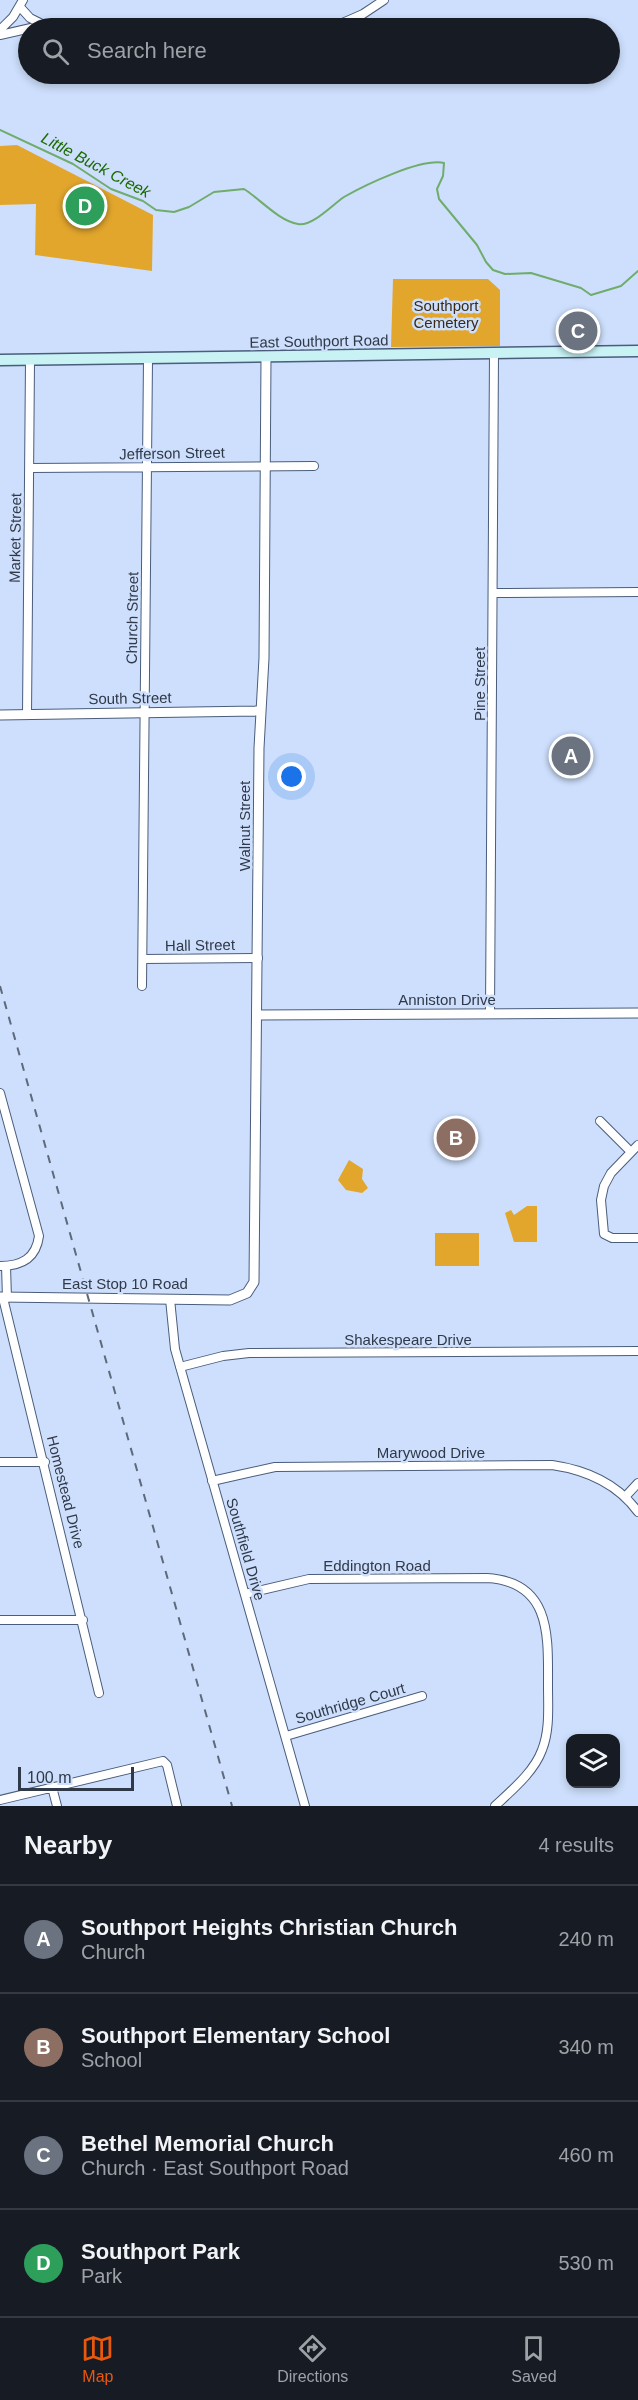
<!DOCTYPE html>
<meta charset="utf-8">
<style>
body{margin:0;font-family:Arial,sans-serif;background:#242831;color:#f1f3f6}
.controls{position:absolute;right:18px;bottom:18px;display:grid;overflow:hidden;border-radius:12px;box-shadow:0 3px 9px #0003}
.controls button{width:54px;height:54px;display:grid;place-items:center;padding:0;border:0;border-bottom:2px solid #363941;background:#171b24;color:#f1f3f6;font:30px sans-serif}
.scale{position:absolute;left:18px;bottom:15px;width:116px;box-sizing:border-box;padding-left:6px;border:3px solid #303947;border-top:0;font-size:16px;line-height:21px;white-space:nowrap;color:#303947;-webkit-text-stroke:4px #cddffc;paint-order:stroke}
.you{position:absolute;left:292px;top:777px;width:21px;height:21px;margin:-15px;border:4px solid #fff;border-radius:50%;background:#1a73e8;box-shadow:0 0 0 9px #1a73e833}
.badge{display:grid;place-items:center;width:39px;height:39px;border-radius:50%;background:#ea580c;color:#fff;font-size:20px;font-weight:700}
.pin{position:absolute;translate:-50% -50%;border:3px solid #fff;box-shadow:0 2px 6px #0006}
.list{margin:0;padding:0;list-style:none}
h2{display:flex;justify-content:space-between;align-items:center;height:78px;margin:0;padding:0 24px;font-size:26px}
h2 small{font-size:20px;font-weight:400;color:#9ea1a6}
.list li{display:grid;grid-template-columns:39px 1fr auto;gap:18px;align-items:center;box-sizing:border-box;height:108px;padding:0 24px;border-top:2px solid #363941}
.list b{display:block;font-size:22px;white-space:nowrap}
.list p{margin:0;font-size:20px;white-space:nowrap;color:#9ea1a6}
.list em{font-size:20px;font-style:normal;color:#9ea1a6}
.icon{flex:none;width:33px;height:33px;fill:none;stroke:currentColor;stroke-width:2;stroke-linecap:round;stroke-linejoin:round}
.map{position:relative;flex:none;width:638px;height:1806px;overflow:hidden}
.search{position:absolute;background:#171b24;box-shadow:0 3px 9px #0003;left:18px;right:18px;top:18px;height:66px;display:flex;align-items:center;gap:15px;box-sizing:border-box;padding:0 21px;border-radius:33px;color:#9ea1a6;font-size:22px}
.sheet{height:510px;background:#171b24}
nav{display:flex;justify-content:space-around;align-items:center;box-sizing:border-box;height:84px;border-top:2px solid #363941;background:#171b24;font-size:16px;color:#9ea1a6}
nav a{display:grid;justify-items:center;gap:3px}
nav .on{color:#ea580c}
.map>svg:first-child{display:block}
</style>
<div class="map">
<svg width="638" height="1806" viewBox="0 0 638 1806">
<rect width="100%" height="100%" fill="#cddffc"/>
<path fill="#e2a62d" d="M17,145L153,215L152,271L35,255L36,204L0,205V146Z
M393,279H488L500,290V346L391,347Z
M349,1160L363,1169L362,1179L368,1188L362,1193L346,1190L338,1180Z
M527,1206H537V1242H514L505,1213L511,1210L514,1215Z
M435,1233H479V1266H435Z"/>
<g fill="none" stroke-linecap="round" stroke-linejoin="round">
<path stroke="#70ac6b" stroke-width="2" d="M0,130L73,164L111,189L143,201L156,210L174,212L189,207L214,192L244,189C260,199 279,221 298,224C312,227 332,205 344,197C365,185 421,158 444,163L443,176L437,189L439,199L477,245L486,262L493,270L505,274L531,273L581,288L591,295L621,286L638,271"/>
<defs>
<path id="minor" d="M20,7L30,18L44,25L67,24L102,28
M331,28L363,14L384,0
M0,30L13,17L23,0
M0,35L44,25
M30,468L314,466
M493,593L638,592
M27,715L30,361
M143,959L258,958
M142,986L148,359
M490,1014L494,353
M0,1093L39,1236C36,1259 21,1266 0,1266
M600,1121L631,1152
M638,1145L611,1173L604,1186L601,1200L604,1234L612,1238H638
M6,1266L7,1298
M3,1298L99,1693
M170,1299L175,1349L305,1806
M180,1367L223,1356L249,1353L638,1351
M0,1462H45
M212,1481L275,1467L552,1465C586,1470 617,1483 638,1512
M625,1497L638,1483
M245,1594L309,1579L487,1578C552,1582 548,1637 548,1686C548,1707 550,1730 542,1750C534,1772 512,1790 495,1806
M0,1620H83
M286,1736L422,1696
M52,1787L57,1806
M0,1800L163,1761L167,1765L177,1806"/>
<path id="tertiary" d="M0,715L260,711
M257,1015L638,1013
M0,1297L230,1300L247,1293L254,1282L259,748L264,658L266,357"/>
<path id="secondary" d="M0,360L638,351"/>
</defs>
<use href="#minor" stroke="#4a5d7b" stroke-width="10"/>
<use href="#tertiary" stroke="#4a5d7b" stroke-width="11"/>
<use href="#secondary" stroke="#4a5d7b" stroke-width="13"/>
<use href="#minor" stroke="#fff" stroke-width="8"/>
<use href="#tertiary" stroke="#fff" stroke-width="9"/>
<use href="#secondary" stroke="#c8f2f4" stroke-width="10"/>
<path stroke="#5e697c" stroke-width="2" stroke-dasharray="8 8" stroke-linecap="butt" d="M0,986L232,1806"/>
</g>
<g text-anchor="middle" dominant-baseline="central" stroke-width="5" stroke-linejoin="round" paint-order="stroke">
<g font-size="15" fill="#382c17" stroke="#cddffc">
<text x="446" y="305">Southport<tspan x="446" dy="17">Cemetery</tspan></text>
</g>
<g font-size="15" fill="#303947" stroke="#cddffc">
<text transform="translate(319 341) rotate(-1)">East Southport Road</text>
<text transform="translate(172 453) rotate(-1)">Jefferson Street</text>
<text transform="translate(15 538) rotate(-89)">Market Street</text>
<text transform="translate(132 618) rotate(-89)">Church Street</text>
<text transform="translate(479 684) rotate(-90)">Pine Street</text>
<text transform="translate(130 698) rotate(-1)">South Street</text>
<text transform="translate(244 826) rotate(-90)">Walnut Street</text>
<text transform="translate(200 945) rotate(-1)">Hall Street</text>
<text x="447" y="999">Anniston Drive</text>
<text x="125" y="1283">East Stop 10 Road</text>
<text x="408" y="1339">Shakespeare Drive</text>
<text x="431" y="1452">Marywood Drive</text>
<text transform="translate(66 1492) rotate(76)">Homestead Drive</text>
<text transform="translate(246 1549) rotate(74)">Southfield Drive</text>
<text x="377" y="1565">Eddington Road</text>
<text transform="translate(350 1703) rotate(-16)">Southridge Court</text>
</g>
<g font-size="16" font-style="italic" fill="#1c6a00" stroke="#cddffc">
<text transform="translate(96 165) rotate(28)">Little Buck Creek</text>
</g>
</g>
</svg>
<div class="controls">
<button><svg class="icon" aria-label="layers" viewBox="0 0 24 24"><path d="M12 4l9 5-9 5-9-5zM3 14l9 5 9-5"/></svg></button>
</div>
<div class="scale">100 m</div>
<div class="you"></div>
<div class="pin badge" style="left:571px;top:756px;background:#6b7280">A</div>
<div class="pin badge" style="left:456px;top:1138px;background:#8d6e63">B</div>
<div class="pin badge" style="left:578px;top:331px;background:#6b7280">C</div>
<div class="pin badge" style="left:85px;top:206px;background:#2e9e5b">D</div>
<div class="search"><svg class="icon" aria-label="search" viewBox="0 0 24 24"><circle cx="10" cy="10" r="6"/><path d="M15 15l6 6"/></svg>Search here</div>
</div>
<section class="sheet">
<h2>Nearby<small>4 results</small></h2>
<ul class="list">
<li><span class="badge" style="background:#6b7280">A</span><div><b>Southport Heights Christian Church</b><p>Church</p></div><em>240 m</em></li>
<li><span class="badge" style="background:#8d6e63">B</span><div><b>Southport Elementary School</b><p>School</p></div><em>340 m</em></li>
<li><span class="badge" style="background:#6b7280">C</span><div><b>Bethel Memorial Church</b><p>Church · East Southport Road</p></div><em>460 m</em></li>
<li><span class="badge" style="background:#2e9e5b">D</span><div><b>Southport Park</b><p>Park</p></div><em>530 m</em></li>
</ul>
</section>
<nav>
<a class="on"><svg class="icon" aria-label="map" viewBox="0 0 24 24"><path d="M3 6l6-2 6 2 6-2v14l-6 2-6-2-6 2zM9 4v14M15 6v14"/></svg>Map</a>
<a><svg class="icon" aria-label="directions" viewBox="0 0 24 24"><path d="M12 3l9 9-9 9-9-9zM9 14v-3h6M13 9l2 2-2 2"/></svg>Directions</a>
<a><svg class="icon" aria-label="saved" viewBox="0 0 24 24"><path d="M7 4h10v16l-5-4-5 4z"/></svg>Saved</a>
</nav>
